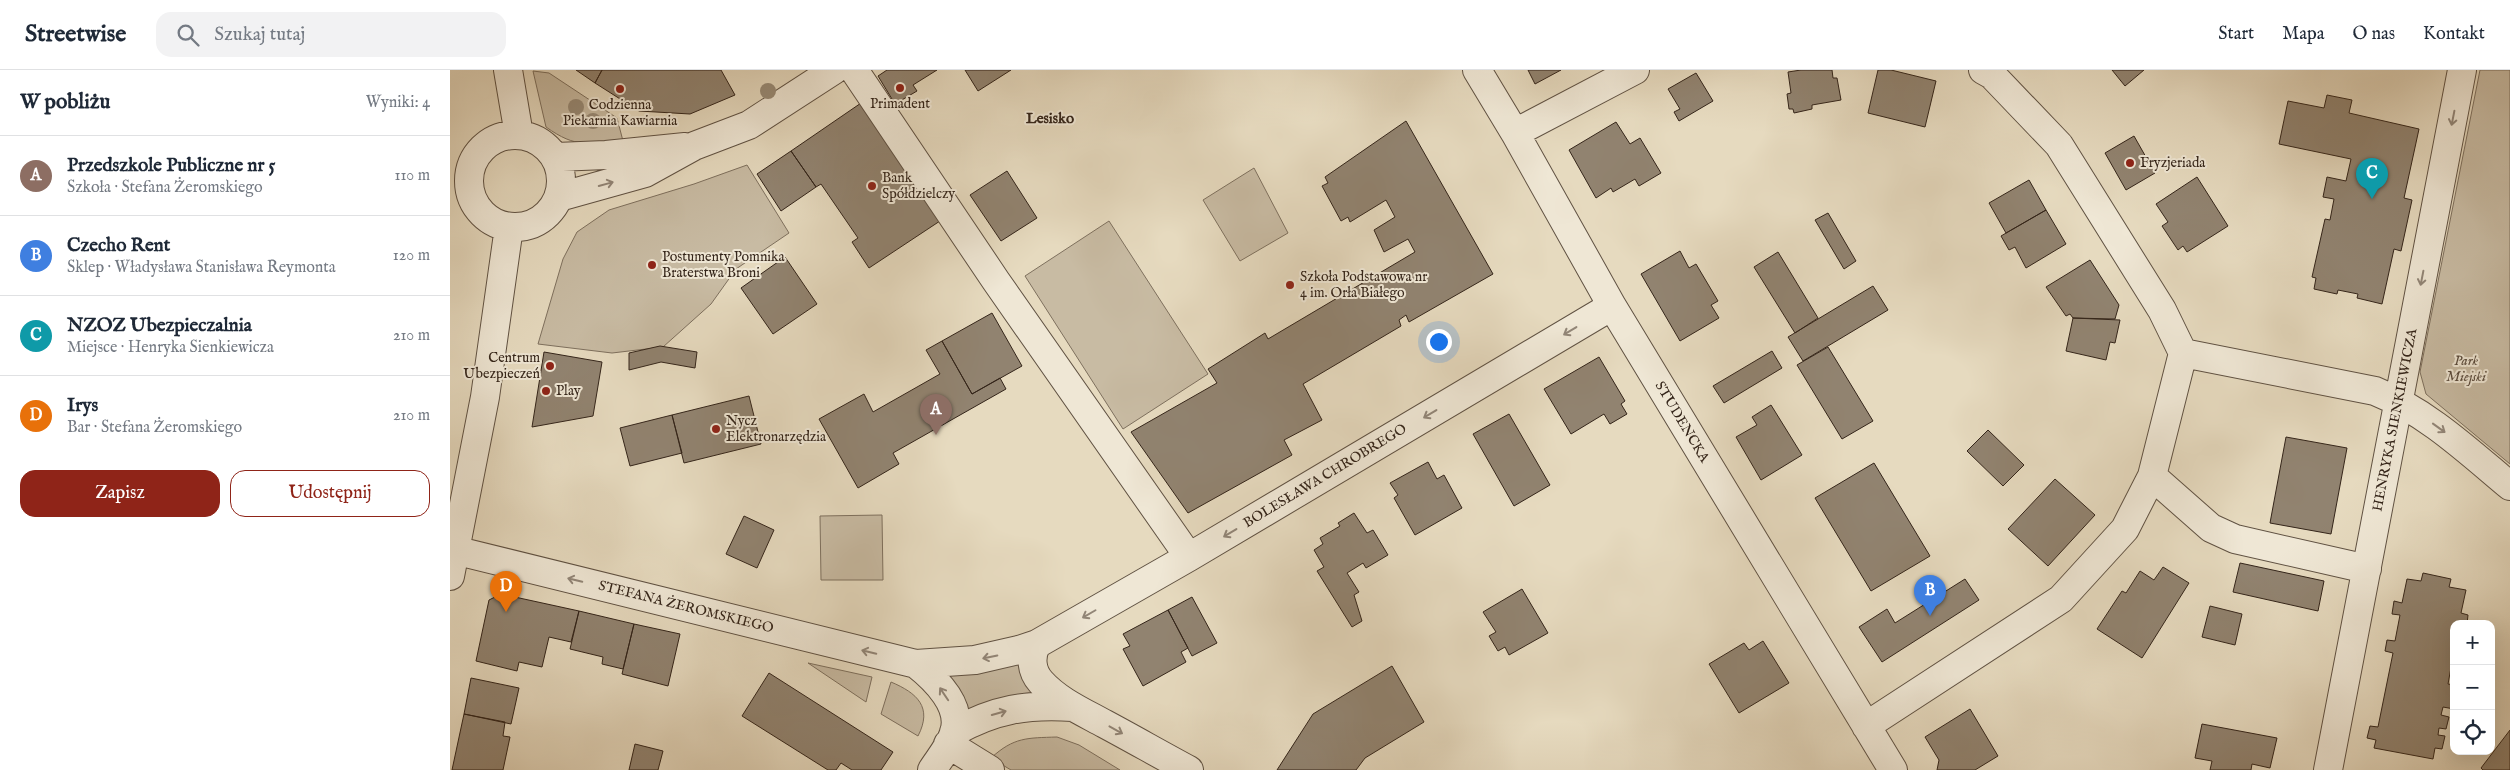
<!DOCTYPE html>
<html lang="pl">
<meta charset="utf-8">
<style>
body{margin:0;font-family:"IM FELL English",serif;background:#f2f2f3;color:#1f2937}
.controls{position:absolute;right:15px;bottom:15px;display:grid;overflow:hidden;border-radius:10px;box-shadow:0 5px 20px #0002}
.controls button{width:45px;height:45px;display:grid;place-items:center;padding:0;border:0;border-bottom:1px solid #e0e1e3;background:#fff;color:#1f2937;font:25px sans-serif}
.you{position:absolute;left:988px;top:271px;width:18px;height:18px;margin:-12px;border:4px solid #fff;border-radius:50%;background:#1a73e8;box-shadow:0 0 0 8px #1a73e833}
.badge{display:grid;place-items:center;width:32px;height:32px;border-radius:50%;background:#8f2418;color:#fff;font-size:16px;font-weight:700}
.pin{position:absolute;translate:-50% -41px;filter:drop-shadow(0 1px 2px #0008)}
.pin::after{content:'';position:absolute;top:26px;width:18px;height:15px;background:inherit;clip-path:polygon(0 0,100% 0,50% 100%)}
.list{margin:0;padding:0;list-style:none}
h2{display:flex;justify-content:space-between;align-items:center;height:65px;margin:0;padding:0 20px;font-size:21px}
h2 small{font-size:16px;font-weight:400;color:#747a83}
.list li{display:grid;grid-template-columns:32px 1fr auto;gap:15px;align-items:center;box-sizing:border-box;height:80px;padding:0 20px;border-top:1px solid #e0e1e3}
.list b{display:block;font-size:19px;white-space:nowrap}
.list p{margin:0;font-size:16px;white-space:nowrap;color:#747a83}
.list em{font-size:16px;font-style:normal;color:#747a83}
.actions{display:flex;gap:10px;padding:15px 20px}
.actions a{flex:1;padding:11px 0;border:1px solid #8f2418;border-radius:15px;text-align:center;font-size:18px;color:#8f2418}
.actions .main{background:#8f2418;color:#fff}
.icon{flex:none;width:28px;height:28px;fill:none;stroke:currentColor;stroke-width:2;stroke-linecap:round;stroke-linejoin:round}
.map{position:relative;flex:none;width:2060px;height:700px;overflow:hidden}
header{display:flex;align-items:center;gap:30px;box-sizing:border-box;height:70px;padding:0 25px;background:#fff;border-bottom:1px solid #e0e1e3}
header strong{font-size:24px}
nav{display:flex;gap:28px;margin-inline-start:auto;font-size:18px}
.search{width:350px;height:45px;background:#f2f2f3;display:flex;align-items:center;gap:12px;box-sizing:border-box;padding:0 18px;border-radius:15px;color:#747a83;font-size:19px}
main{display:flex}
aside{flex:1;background:#fff}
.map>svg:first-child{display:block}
</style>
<header>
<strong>Streetwise</strong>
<div class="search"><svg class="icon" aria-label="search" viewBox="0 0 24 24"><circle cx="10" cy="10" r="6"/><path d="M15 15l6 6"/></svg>Szukaj tutaj</div>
<nav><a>Start</a><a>Mapa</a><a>O nas</a><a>Kontakt</a></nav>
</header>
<main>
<aside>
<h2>W pobliżu<small>Wyniki: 4</small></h2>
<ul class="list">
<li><span class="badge" style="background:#8d6e63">A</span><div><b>Przedszkole Publiczne nr 5</b><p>Szkoła · Stefana Żeromskiego</p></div><em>110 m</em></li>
<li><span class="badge" style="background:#3f7fe0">B</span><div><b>Czecho Rent</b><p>Sklep · Władysława Stanisława Reymonta</p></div><em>120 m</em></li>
<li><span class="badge" style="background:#0f9aa8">C</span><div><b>NZOZ Ubezpieczalnia</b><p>Miejsce · Henryka Sienkiewicza</p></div><em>210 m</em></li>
<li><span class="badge" style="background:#e8710a">D</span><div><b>Irys</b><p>Bar · Stefana Żeromskiego</p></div><em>210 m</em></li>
</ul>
<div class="actions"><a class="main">Zapisz</a><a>Udostępnij</a></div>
</aside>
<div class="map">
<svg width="2060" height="700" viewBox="0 0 2060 700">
<rect width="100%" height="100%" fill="#e6dabf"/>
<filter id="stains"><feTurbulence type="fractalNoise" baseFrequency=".004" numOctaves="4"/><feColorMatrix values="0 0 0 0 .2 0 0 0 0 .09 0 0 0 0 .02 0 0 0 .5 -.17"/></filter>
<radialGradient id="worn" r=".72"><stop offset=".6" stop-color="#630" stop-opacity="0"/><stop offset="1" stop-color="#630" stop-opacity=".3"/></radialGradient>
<path fill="#c8bba3" stroke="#7e705e" d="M2030,0H2060V394L1976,324L1970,302Z
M83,1L99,3L167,48L173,71C137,73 127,79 96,57Z
M297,95L339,163L286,199L261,234L213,277L162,283L88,274L113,189L127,162L159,140L244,114Z
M804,98L838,163L790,191L753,130Z
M659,151L758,304L673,359L575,206Z
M432,445L433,510H371L370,446Z
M358,593L422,607L416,632Z
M568,593C571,610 582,617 596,628L515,644L498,604Z
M441,612C467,623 483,637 468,666L431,644Z
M607,667L629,675L670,700H561L541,688C564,667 577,668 607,667Z"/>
<path fill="#918370" stroke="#34251a" d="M126,0H152L145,13Z
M152,0H271L285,25L240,44L189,41L145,13Z
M437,0H487L463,15L467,21L445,34L428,6Z
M515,0H561L528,21Z
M1078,0H1111L1085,14Z
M1351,0H1382L1383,8H1387L1391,30L1362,35V39L1344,43L1343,39H1339L1337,24L1341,23L1338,2Z
M1428,0H1441L1486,11L1475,57L1418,43Z
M1662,0H1694L1675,16Z
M1246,3L1263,31L1229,51L1224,42L1230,39L1218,19Z
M1877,25L1902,30L1899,43L1969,59L1954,128L1962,130L1951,181L1944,179L1932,234L1907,228L1908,224L1888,220L1887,224L1864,219L1866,208L1862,207L1875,149L1880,150L1884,129L1873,127L1877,107L1896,111L1901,89L1829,74L1838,31L1874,38Z
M414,31L493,149L419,198L402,172L408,168L371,114L366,117L341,81Z
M956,51L1043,204L959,252L956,245L949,250L951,256L853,314L872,350L834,370L842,385L738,443L681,362L767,313L758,299L815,263L818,269L965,182L958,169L934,182L924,160L945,147L936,130L900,152L898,147L891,151L872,116L878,113L875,107Z
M1166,52L1180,74L1190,68L1211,103L1189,116L1185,109L1163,122L1161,118L1146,128L1119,80Z
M1684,66L1705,103L1676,120L1655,83Z
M341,81L366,117L331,141L307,104Z
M557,101L587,148L551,171L520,125Z
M1747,107L1778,156L1737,182L1733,176L1728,180L1712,156L1718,152L1706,134Z
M1579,110L1596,140L1556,163L1539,133Z
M1596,140L1616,174L1576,198L1565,177L1559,180L1551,166Z
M1378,143L1406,191L1394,199L1365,150Z
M1230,181L1239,198L1246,194L1268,231L1261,235L1269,248L1230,271L1191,204Z
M1328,182L1368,248L1345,263L1304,197Z
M335,187L367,234L323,264L291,218Z
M1640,190L1669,235L1665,249L1623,248L1620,244L1616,246L1596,217Z
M1423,216L1438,240L1353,291L1338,267Z
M542,243L572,296L522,324L492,271Z
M1623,248L1670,250L1665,273L1660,272L1656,290L1616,281Z
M492,271L522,324L550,308L556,319L443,383L449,394L408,418L369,349L414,324L423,342L490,304L476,280Z
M210,276L247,282L245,298L211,292L179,300V283Z
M1378,277L1423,351L1392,369L1347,295Z
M1322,281L1332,298L1274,333L1263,316Z
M94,282L152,292L143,346L82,357Z
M1149,287L1175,331L1171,334L1177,344L1160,354L1154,344L1121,364L1094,319Z
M299,326L311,374L234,393L222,345Z
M1321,335L1352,385L1311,410L1286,367L1307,355L1302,347Z
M1059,344L1100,415L1064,436L1023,364Z
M222,345L232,383L180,396L170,358Z
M1538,360L1574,395L1553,416L1517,381Z
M1836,367L1897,378L1881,464L1820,453Z
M978,392L987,409L994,405L1012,438L965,465L944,428L948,425L940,413Z
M1424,393L1480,486L1421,521L1365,428Z
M1605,409L1645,445L1598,496L1558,459Z
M904,443L917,463L923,460L938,485L916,498L913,493L897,503L909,522L904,525L912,551L902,557L867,501L874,497L864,480L873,474L870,468L890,456L888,453Z
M294,446L324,460L307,498L276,484Z
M1790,493L1874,511L1868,541L1783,522Z
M1713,497L1739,513L1692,588L1647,559L1672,521L1676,523L1690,501L1704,510Z
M1973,503L2001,509L1999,517L2016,520L2011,543L2018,545L2017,554H2004V581L1998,614L2004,615V639L1993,637L1991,645L1999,647L1996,659L1989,658L1988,665L1995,666L1992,679L1985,678L1983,689L1924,678L1926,670L1917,668L1920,656L1928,657L1943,583L1935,581L1937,570L1945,571L1950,545L1942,544L1944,531L1952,533L1957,509L1971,511Z
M1515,509L1529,530L1432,592L1409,557L1437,539L1445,553Z
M1072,519L1098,563L1059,585L1055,577L1048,581L1039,566L1046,562L1033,542Z
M51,524L129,541L121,572L99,567L92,597L69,592L67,601L26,591L39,530Z
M742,527L767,573L742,586L718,540Z
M1760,536L1792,544L1785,575L1752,567Z
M718,540L738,578L731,582L736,592L693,616L673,579L680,576L673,564Z
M129,541L184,554L173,599L152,594L153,587L120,579Z
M184,554L230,564L218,616L172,604Z
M1313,571L1339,613L1289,643L1259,594L1294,573L1299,580Z
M942,596L974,652L915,688L906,700H827L863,644Z
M319,603L443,682L431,700H402L391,693L386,700H378L292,646Z
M21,608L69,618L61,654L14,644Z
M1520,639L1548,686L1525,700H1487L1489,690L1475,667Z
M14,644L55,652L53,666L60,667L53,700H2Z
M1752,654L1827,668L1820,698L1802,694L1801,700H1760L1762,691L1745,688Z
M2060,660V700H2033L2031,698Z
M185,674L213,681L208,700H179Z"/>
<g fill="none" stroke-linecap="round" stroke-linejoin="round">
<defs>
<path id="minor" d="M58,0L69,65
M404,0L546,211L739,487
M1027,0L1065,63L1162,236L1443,700
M1065,63L1185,0
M19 111a46 46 0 1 1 92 0a46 46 0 1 1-92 0Z
M106,87L156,85L235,77
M109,127L195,103L244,76L299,55L384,0
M1733,283L1925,321C1977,342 2018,381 2060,416
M1702,406L1761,458L1785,469L1917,499
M0,479L466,594L525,590L569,580L587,574L739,487L1162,236
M0,506L35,327L59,157
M587,574C580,586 581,601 591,612C608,631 633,642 655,654C683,669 711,685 739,700
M466,594C485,609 513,636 504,663C500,676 489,689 482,700
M1416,656L1611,529L1675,459L1702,406L1733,283L1712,240L1609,75L1542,5L1533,0
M504,662C545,639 577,634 623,637
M498,674L540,700
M1878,700L2012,0"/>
</defs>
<use href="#minor" stroke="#605243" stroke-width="30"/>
<use href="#minor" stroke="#efe7d5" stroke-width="28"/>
</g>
<g fill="#988b77">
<circle cx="318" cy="21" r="8"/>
<circle cx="126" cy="37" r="8"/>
<circle cx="143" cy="51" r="8"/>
</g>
<defs><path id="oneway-shaft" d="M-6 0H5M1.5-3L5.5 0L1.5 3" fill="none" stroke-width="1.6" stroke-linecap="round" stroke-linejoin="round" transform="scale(1.25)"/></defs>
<g stroke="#928678">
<use href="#oneway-shaft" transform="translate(2003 48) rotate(101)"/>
<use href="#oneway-shaft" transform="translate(156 114) rotate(-15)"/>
<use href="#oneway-shaft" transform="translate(1972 208) rotate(101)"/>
<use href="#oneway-shaft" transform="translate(1120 261) rotate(149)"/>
<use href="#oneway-shaft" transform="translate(980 344) rotate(149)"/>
<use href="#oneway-shaft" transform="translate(1989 358) rotate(36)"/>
<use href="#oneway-shaft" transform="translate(780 463) rotate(149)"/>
<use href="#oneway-shaft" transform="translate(125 510) rotate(-166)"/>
<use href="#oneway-shaft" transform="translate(639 544) rotate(150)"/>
<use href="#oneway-shaft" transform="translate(419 582) rotate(-166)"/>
<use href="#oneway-shaft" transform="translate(540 587) rotate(168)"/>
<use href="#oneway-shaft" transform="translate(494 624) rotate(-124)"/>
<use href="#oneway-shaft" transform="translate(549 643) rotate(-16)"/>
<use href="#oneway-shaft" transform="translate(666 660) rotate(29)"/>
</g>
<g fill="#8f2418" stroke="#efe7d5" stroke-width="2">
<circle cx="450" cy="18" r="5"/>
<circle cx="170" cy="19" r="5"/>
<circle cx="1680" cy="93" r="5"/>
<circle cx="422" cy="116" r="5"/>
<circle cx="202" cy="195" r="5"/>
<circle cx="840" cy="215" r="5"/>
<circle cx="100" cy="296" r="5"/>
<circle cx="96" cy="321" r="5"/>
<circle cx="266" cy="359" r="5"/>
</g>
<g text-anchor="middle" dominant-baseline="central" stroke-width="4" stroke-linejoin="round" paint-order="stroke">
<g font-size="14" fill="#34251a" stroke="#efe7d5" text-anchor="start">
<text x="450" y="34" text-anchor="middle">Primadent</text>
<text x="170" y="35" text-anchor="middle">Codzienna<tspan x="170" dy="16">Piekarnia Kawiarnia</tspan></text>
<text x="1690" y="93">Fryzjeriada</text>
<text x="432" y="108">Bank<tspan x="432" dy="16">Spółdzielczy</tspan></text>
<text x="212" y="187">Postumenty Pomnika<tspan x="212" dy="16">Braterstwa Broni</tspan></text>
<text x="850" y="207">Szkoła Podstawowa nr<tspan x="850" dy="16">4 im. Orła Białego</tspan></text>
<text x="90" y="288" text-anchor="end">Centrum<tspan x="90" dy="16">Ubezpieczeń</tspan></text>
<text x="106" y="321">Play</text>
<text x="276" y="351">Nycz<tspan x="276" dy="16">Elektronarzędzia</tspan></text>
</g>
<g font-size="14" font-style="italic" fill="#594a3c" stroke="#efe7d5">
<text x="2016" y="291">Park<tspan x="2016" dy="16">Miejski</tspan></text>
</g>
<g font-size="14" fill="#34251a" stroke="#efe7d5">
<text transform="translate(1945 350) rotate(-79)">HENRYKA SIENKIEWICZA</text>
<text transform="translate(1232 352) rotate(59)">STUDENCKA</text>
<text transform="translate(875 406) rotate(-31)">BOLESŁAWA CHROBREGO</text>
<text transform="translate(236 537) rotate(14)">STEFANA ŻEROMSKIEGO</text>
</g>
<g font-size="15" font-weight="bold" fill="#34251a" stroke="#efe7d5">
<text x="600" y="48">Lesisko</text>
</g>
</g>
<rect width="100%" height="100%" filter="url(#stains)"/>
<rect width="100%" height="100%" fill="url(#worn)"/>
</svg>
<div class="controls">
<button>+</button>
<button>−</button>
<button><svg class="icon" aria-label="locate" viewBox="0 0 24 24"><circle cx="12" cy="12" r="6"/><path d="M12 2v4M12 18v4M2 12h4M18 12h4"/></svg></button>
</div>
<div class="you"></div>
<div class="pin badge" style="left:486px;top:365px;background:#8d6e63">A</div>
<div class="pin badge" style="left:1480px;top:546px;background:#3f7fe0">B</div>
<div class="pin badge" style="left:1922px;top:129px;background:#0f9aa8">C</div>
<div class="pin badge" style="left:56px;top:542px;background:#e8710a">D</div>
</div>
</main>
